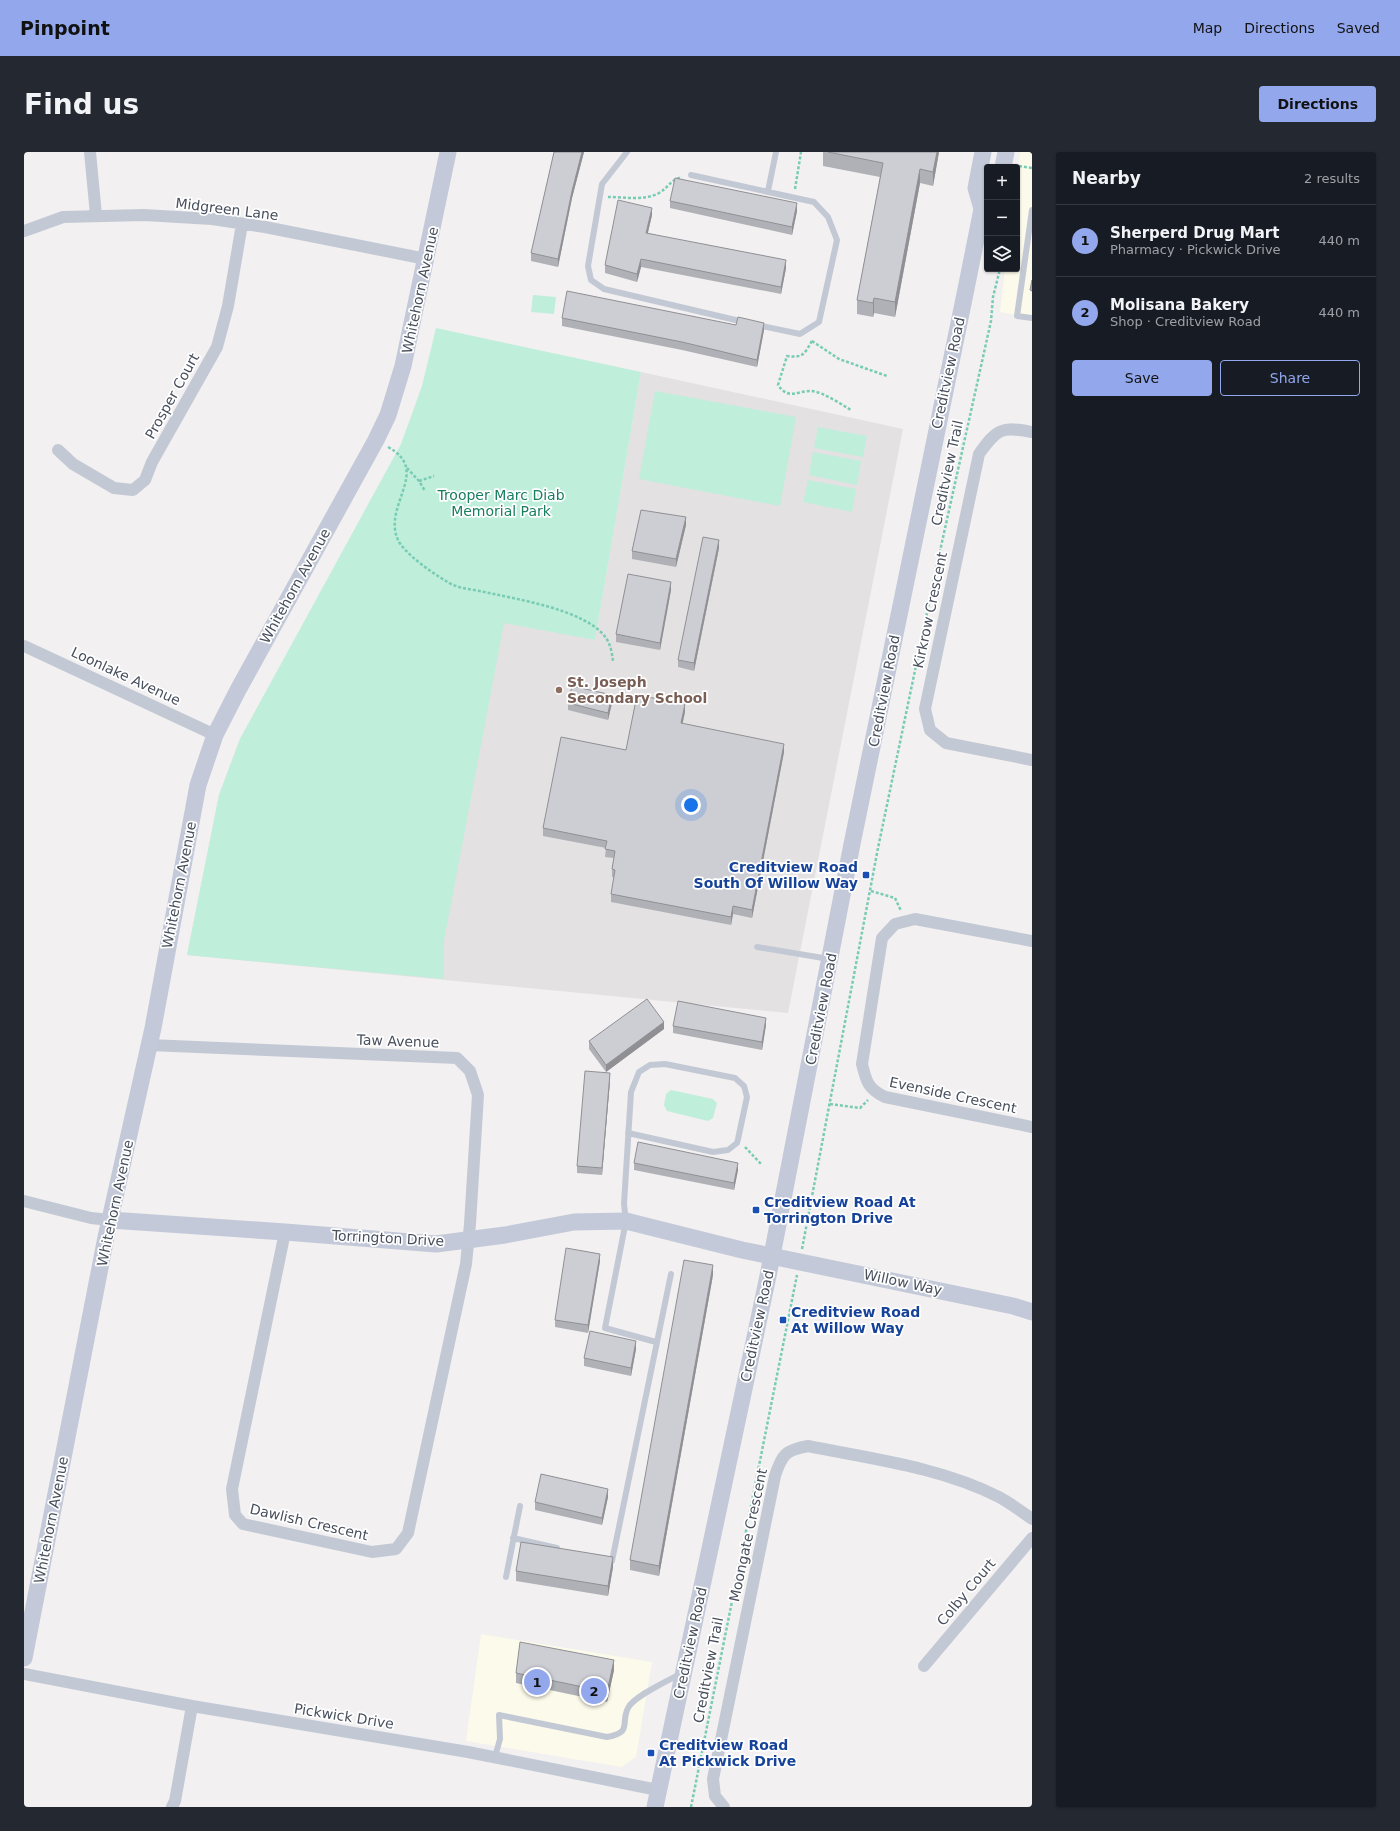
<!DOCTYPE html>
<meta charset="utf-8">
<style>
body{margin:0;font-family:"DejaVu Sans",sans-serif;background:#242831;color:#f1f3f6}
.controls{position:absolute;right:12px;top:12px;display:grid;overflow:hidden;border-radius:4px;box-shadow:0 1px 3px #0004}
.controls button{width:36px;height:36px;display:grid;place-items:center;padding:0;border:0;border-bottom:1px solid #363941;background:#171b24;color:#f1f3f6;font:20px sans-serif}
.you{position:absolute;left:667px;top:653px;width:14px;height:14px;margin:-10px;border:3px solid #fff;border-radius:50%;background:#1a73e8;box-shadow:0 0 0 6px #1a73e833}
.badge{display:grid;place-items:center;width:26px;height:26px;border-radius:50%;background:#92a7ec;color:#111;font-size:13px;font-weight:700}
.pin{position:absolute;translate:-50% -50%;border:2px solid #fff;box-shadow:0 1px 4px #0006}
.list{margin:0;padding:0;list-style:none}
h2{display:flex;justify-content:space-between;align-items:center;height:52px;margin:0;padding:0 16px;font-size:17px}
h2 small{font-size:13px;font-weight:400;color:#9ea1a6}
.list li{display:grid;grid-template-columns:26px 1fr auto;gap:12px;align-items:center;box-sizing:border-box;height:72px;padding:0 16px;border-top:1px solid #363941}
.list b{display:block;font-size:15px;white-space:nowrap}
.list p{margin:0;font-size:13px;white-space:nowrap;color:#9ea1a6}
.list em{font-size:13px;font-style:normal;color:#9ea1a6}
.actions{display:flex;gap:8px;padding:12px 16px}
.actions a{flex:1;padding:9px 0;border:1px solid #92a7ec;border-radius:4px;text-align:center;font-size:14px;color:#92a7ec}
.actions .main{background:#92a7ec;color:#111}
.icon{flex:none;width:22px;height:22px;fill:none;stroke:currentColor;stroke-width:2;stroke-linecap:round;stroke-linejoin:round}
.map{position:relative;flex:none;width:1008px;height:1655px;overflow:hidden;border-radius:4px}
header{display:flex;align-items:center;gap:24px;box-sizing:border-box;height:56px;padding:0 20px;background:#92a7ec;color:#111}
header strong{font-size:19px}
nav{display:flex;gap:22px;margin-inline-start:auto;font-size:14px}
.intro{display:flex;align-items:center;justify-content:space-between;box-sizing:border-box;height:96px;padding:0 24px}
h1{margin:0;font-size:28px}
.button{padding:10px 18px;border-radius:4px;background:#92a7ec;color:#111;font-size:14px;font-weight:700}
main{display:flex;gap:24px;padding:0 24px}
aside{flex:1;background:#171b24;border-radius:4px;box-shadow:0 1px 3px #0004}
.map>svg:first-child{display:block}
</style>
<header>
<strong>Pinpoint</strong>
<nav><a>Map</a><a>Directions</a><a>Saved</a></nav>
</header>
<div class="intro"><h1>Find us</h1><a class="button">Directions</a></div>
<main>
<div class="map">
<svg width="1008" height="1655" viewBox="0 0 1008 1655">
<rect width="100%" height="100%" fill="#f2f0f0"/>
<path fill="#fcfaea" d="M996,0H1008V166L976,160L981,117H993V25Z
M457,1482L628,1510L612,1605L597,1615L442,1589Z"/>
<path fill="#e3e1e2" d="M617,220L879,277L764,861L163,803L195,643L216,587L309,419L571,488Z"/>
<path fill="#bfeedb" d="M509,143L532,145L530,162L507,160Z
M412,176L617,220L571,488L480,471L420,789V827L163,803L195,643L216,587L377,292L398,234Z
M631,239L772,265L756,354L615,327Z
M794,275L843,284L839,305L790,296Z
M789,300L837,309L833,333L785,323Z
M784,328L832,337L828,360L779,350Z
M647,938L689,947L693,951L689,966L684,969L643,959L640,953L642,942Z"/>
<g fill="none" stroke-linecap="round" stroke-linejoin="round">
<path stroke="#78ccb3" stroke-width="2.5" stroke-dasharray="3 2" stroke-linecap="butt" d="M995,14L1008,16
M993,31L995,18
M771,37L777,0
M584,45C600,45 621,49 635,41C645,35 646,28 658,25
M788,189C780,202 780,206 763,204L754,233C765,249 774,238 788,239C801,241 815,251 827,258
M788,189L815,207L863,224
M364,295C408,319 358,353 374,388C380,401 408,421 422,429C432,436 444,437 456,439C490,447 562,457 582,486C587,493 588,502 589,509
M383,316L395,329L401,339
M395,329L410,324
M847,739L871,746L877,759
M806,952L836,956L844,948
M721,995L737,1012
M778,1097L854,696L914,408L967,169L969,145L976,117
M667,1655L773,1123"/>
<path stroke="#c3c9d4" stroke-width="6" d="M603,0L578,32L564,114L567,128L580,137L720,170
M667,23L790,50L804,65L813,88L795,170L776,182L733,173
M744,39L752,0
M1008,58L993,164L1008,166
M733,795L805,807
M604,981L689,1000L704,998L713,991L714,987L723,945L720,934L711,926L641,912L626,913L615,920L607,940L600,1052L602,1069L581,1176L632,1190
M489,1386L533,1396
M585,1408L588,1409L647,1122
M482,1425L496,1354
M471,1605L476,1587L475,1563L583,1585C609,1580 596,1572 604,1556C610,1544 644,1529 656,1522"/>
<path stroke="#c3c9d4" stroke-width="12" d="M66,0L72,63
M0,79L39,65L120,63L188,67L241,75L402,107
M1008,280C977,274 973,277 955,302L901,557L906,578L922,591L1008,608
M34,298L49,312L90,336L109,338L121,328L128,310L193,195L204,154L218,72
M0,494L191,583
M1008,789L891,767L871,772L858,786L838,912C842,929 844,937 861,945L1008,975
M125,893L433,906L446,919L454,943L446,1072L442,1112L384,1381L372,1397L348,1400L219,1372L211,1363L208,1337L261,1080
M0,1049L67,1066L86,1068
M900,1514L1008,1386
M0,1522L168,1554L444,1600L634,1638
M148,1655L151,1649L168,1554
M700,1655L691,1644L689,1627L751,1324C758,1302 762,1298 784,1294C848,1307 916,1315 975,1345C986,1351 997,1359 1008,1367"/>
<path stroke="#c3c9d8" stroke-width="17" d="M979,15L982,0
M86,1068L261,1080L412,1092L481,1083L550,1070L602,1069L718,1098L989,1154L1008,1160
M0,1506L82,1085L129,876L174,633L191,583L214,538L352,288L364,263L379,214L424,0
M631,1655L744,1124L828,692L942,137L958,57L952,36L959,0"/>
</g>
<path fill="#b0b1b6" d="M530,0H560L548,46L534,115L507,109V101Z
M799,0H915L909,34L896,31L871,165L850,161L849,165L833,162V148L856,25L799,14Z
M646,49L773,59L768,83L646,56Z
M628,63L624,81L762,116L757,142L617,115L613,130L581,121V113Z
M538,166L712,173L740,178L733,215L658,198L538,174Z
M662,373L652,415L608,407V399Z
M695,396L670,519L654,515V508Z
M647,438L636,498L592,490V482Z
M544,551H588L584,568L544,558Z
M661,560L658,572L760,600L728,766L709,762L707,773L587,750V742L590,725H588V717L590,706L581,705L582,696L519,684V676L602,598Z
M742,873L738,898L649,881V874Z
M640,877L582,920L565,897V889Z
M586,929L578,1023L553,1021V1014Z
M610,1011L714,1018L710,1038L610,1018Z
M576,1109L564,1181L531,1175V1168Z
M689,1123L635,1424L606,1418V1408Z
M612,1197L607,1224L560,1214V1206Z
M584,1345L578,1373L511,1358V1350Z
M589,1415L584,1444L492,1429V1419Z
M590,1518L583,1550L492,1531V1521Z"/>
<path fill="#909094" d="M558,0H560L548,46L534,115V107L548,39Z
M913,0H915L909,34V20Z
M896,17V31L871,165V150Z
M773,51V59L768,83V75Z
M628,56V63L622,88V81Z
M617,107V115L613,130V122Z
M762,108V116L757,142V135Z
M850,146V161L849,165V151Z
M740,171V178L733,215V208Z
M662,365V373L652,415V407Z
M695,388V396L670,519V511Z
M647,430V438L636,498V491Z
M588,543V551L584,568V561Z
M661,552V560L657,579V571Z
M760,592V600L728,766V758Z
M709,754V762L707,773V765Z
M742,866V873L738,898V890Z
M640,870V877L582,920V913Z
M586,921V929L578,1023V1016Z
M714,1011V1018L710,1038V1031Z
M576,1102V1109L564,1181V1173Z
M689,1113V1123L635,1424V1414Z
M612,1189V1197L607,1224V1216Z
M584,1337V1345L578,1373V1366Z
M589,1405V1415L584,1444V1434Z
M590,1508V1518L583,1550V1540Z"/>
<path fill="#cdced4" stroke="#909094" d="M530,0H558L548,39L534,107L507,101Z
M804,0H913L909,20L896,17L871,150L850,146L849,151L833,148L859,11Z
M651,26L773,51L768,75L646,49Z
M594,48L628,56L622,81L762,108L757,135L617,107L613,122L581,113Z
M1008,128V139L1006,138Z
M543,139L712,173L714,165L740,171L733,208L658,190L538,166Z
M617,358L662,365L652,407L608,399Z
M679,385L695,388L670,511L654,508Z
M604,422L647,430L636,491L592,482Z
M548,534L588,543L584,561L544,551Z
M613,543L661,552L657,571L760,592L728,758L709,754L707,765L587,742L591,718L588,717L591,699L581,697L583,689L519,676L537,585L602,598Z
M623,847L640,870L582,913L565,889Z
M654,849L742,866L738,890L649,874Z
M561,919L586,921L578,1016L553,1014Z
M614,990L714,1011L710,1031L610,1011Z
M542,1096L576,1102L564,1173L531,1168Z
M660,1108L689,1113L635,1414L606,1408Z
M566,1179L612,1189L607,1216L560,1206Z
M517,1322L584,1337L578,1366L511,1350Z
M497,1390L589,1405L584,1434L492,1419Z
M496,1490L590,1508L583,1540L492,1521Z"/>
<circle fill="#8d6e63" stroke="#fff" stroke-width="1.5" cx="535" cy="538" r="4"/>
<g fill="#1a4fb4" stroke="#fff" stroke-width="1.5">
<rect x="838" y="719" width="8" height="8" rx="2"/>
<rect x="728" y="1054" width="8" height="8" rx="2"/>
<rect x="755" y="1164" width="8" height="8" rx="2"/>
<rect x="623" y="1597" width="8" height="8" rx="2"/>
</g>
<g text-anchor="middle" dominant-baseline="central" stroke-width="3.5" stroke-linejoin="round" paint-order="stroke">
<g font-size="14" fill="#484f5d" stroke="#fff">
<text transform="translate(203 57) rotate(7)">Midgreen Lane</text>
<text transform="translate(396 138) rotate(-78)">Whitehorn Avenue</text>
<text transform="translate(924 221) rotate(-78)">Creditview Road</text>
<text transform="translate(148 244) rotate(-61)">Prosper Court</text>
<text transform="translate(923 321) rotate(-78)">Creditview Trail</text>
<text transform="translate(271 434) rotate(-61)">Whitehorn Avenue</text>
<text transform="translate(906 458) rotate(-78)">Kirkrow Crescent</text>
<text transform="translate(102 524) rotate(25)">Loonlake Avenue</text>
<text transform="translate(860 539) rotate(-79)">Creditview Road</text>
<text transform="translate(155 733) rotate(-79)">Whitehorn Avenue</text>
<text transform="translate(797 857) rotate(-79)">Creditview Road</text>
<text transform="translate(374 889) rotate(2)">Taw Avenue</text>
<text transform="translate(929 943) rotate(12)">Evenside Crescent</text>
<text transform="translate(91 1051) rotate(-78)">Whitehorn Avenue</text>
<text transform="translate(364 1086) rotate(3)">Torrington Drive</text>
<text transform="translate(879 1130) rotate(12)">Willow Way</text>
<text transform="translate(733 1174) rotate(-78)">Creditview Road</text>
<text transform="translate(27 1368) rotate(-79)">Whitehorn Avenue</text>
<text transform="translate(285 1370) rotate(13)">Dawlish Crescent</text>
<text transform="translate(724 1383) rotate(-78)">Moongate Crescent</text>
<text transform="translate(942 1440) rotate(-50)">Colby Court</text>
<text transform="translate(666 1491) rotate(-78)">Creditview Road</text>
<text transform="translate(684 1518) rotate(-79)">Creditview Trail</text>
<text transform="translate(320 1564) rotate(9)">Pickwick Drive</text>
</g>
<g font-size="14" fill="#197d5f" stroke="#fff">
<text x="477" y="343">Trooper Marc Diab<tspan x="477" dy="16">Memorial Park</tspan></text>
</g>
<g font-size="14" font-weight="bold" fill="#785e54" stroke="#fff" text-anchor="start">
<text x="543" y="530">St. Joseph<tspan x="543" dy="16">Secondary School</tspan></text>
</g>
<g font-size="14" font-weight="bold" fill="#164399" stroke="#fff" text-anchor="start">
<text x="834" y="715" text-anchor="end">Creditview Road<tspan x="834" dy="16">South Of Willow Way</tspan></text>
<text x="740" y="1050">Creditview Road At<tspan x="740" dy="16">Torrington Drive</tspan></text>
<text x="767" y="1160">Creditview Road<tspan x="767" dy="16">At Willow Way</tspan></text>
<text x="635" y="1593">Creditview Road<tspan x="635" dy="16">At Pickwick Drive</tspan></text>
</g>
</g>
</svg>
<div class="controls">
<button>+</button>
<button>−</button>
<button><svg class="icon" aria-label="layers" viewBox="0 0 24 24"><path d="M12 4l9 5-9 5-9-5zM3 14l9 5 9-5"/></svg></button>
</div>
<div class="you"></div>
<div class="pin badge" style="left:513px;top:1530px">1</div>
<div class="pin badge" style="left:570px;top:1539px">2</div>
</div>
<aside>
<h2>Nearby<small>2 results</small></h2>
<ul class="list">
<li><span class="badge">1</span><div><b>Sherperd Drug Mart</b><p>Pharmacy · Pickwick Drive</p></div><em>440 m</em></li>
<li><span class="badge">2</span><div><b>Molisana Bakery</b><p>Shop · Creditview Road</p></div><em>440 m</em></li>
</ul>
<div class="actions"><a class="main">Save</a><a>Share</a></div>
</aside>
</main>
